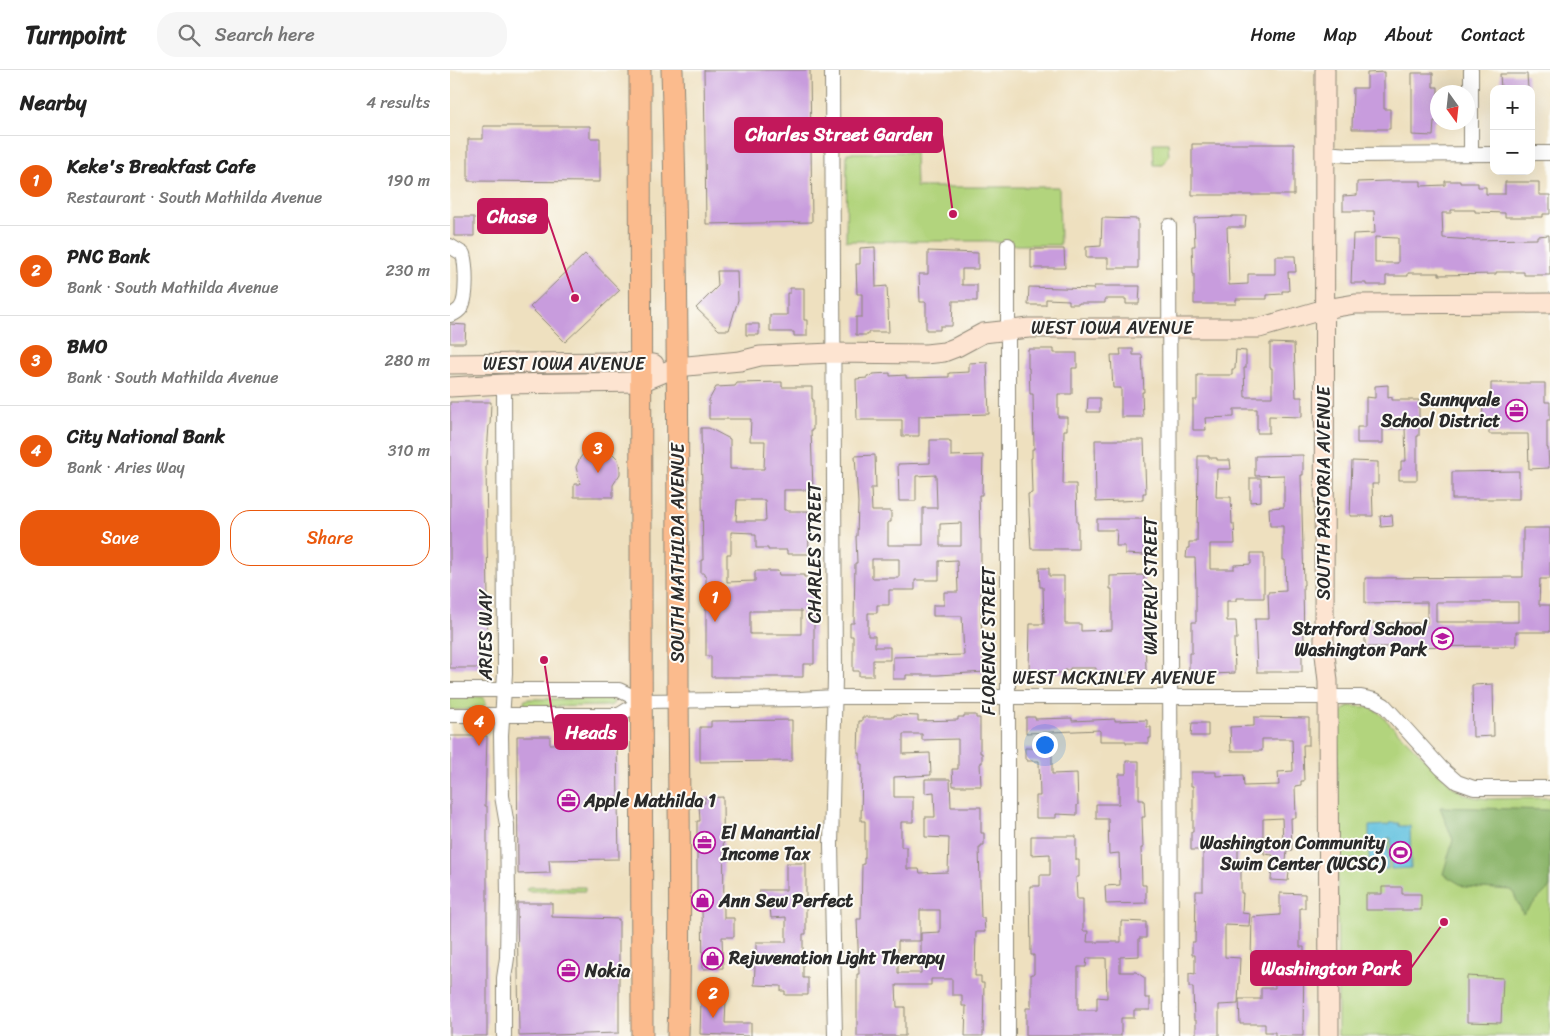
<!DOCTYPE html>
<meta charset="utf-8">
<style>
body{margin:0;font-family:Sriracha,sans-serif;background:#f6f6f6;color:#222}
.controls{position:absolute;right:15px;top:15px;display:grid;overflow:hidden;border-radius:10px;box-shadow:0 5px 20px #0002}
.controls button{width:45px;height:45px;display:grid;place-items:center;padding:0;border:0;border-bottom:1px solid #e0e0e0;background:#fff;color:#222;font:25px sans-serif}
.compass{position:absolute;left:980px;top:15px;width:45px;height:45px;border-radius:50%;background:#fff;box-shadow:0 5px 20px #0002;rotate:165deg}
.you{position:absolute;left:594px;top:674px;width:18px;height:18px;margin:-12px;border:4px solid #fff;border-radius:50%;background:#1a73e8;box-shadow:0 0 0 8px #1a73e833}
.badge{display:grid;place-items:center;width:32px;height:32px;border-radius:50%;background:#ea580c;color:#fff;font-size:16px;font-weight:700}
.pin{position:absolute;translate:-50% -41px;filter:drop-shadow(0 1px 2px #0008)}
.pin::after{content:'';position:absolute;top:26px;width:18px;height:15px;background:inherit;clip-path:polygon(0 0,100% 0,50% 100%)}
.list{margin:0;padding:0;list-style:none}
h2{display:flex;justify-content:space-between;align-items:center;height:65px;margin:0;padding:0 20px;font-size:21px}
h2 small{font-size:16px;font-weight:400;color:#767676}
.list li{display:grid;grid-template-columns:32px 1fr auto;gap:15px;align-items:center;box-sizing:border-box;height:90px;padding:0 20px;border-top:1px solid #e0e0e0}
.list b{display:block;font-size:19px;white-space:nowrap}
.list p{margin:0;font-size:16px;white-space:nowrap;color:#767676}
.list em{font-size:16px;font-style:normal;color:#767676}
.actions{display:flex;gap:10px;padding:15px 20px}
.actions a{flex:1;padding:11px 0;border:1px solid #ea580c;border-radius:20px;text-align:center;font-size:18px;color:#ea580c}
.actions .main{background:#ea580c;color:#fff}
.icon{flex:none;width:28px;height:28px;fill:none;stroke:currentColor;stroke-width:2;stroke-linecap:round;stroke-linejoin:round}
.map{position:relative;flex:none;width:1100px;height:966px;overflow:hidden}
header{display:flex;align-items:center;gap:30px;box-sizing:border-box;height:70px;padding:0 25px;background:#fff;border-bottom:1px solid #e0e0e0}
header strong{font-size:24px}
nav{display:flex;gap:28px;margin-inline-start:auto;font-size:18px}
.search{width:350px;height:45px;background:#f6f6f6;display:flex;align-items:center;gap:12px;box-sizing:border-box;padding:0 18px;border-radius:20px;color:#767676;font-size:19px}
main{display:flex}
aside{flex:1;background:#fff}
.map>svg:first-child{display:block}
</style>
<header>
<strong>Turnpoint</strong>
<div class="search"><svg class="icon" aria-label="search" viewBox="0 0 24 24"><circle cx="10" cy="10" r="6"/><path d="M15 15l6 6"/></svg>Search here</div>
<nav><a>Home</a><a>Map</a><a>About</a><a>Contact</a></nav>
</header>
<main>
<aside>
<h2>Nearby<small>4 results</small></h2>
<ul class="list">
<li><span class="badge">1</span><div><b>Keke's Breakfast Cafe</b><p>Restaurant · South Mathilda Avenue</p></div><em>190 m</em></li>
<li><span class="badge">2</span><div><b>PNC Bank</b><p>Bank · South Mathilda Avenue</p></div><em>230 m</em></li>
<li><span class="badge">3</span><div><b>BMO</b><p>Bank · South Mathilda Avenue</p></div><em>280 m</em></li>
<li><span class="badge">4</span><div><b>City National Bank</b><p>Bank · Aries Way</p></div><em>310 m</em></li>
</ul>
<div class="actions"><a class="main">Save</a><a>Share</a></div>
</aside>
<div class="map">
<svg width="1100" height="966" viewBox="0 0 1100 966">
<rect width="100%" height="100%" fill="#fdfcf7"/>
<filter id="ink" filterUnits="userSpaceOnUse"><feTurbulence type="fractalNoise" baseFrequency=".02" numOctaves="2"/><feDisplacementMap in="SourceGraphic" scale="10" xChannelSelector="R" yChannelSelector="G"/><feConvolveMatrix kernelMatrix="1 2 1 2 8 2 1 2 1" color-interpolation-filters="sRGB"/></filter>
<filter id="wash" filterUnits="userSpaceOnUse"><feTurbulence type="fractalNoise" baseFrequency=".0096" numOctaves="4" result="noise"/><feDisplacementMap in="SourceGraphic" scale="20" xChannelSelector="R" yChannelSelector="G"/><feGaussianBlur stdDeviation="1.12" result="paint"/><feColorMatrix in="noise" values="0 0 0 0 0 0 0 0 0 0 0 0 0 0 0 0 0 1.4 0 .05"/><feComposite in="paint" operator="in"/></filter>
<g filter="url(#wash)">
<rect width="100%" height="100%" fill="#eee0bf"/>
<path fill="#b2d47d" stroke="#6e8054" d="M703,73H718L719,86L713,95H704Z
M465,82L466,117H609L610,175H567L539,171H396L397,83Z
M0,626L32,627L35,630L36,634L31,639L0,640Z
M79,629H160L163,630L164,633L160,636L81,637L75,635L74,632L75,630Z
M899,636L919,637L927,641L1003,717L1016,725L1024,727L1039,729L1100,728V966H888L887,649L891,642Z
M78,817H135V821H78L76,820Z"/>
<path fill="#8db66c" stroke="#5c704c" d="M990,737L1100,740V817L1073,844L1062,820L1015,817L993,804L1003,770Z"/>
<path fill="#60c1df" stroke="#467685" d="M939,753H949V756H960L961,798L941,799V768H938V799H919V756L938,755Z"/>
<g id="blocks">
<path fill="#c89cdd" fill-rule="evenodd" d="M254,0H360L362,152L256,154Z
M934,2V39H940V59H902L903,18H917V3Z
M962,3H983V17H988V51H984L983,66L962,65Z
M1050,4H1077L1078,19H1051Z
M33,56H140V68H150V112L18,111V69H33Z
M742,74H844V125H742Z
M936,111H971V116L995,115V111H1010V113H1028V117H1036V124H1055V112H1089V125H1100V144H1093V147H1055V143L1025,142V140H1001V143H992L993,168L1022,170L1087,169V166L1099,165L1100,205H1074V202H1046V204L989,205V203H958V206H936V215H916V213H901L903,164L925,163L924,141H893V126L907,125V112ZM925,167L948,168V193H925Z
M782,146H796L795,157H777L779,215L798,214V204H825V186H845L846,202H838L839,221H832V224L817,225V229H786V234H744V204H743L742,176H745L744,148L782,147Z
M4,147H24V166H4Z
M652,148L688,149V198H658V188H636V177L651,176Z
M425,177L426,217L437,216L439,262H418V265H406V247H412V224H407L406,194H410V178Z
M581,179H614L615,198H581Z
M478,181L528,183V199H512V215H527V231H503L502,256H490V260H476V232H470L469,204H478Z
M135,184L170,220L115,272L80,237Z
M267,201H287L288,230L279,260H269L246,238L268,216Z
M644,216H690L689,234H676V229H655V233H629V234H619V230L596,229V235H578L579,217L644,219Z
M340,218H354V250H357V266H344V262H320V245H337V223H340Z
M0,254L16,255L15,273H0Z
M296,254H309V265H296Z
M820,273L844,274L846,327H852V347L819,346V363H807V339H784V347L755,348L756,360H743V330H747V305H782V299H785L786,280L796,281V298H794L795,327H822V298H820Z
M578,279H604V283H627V298H622V324H608V347H617V360H614L613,414H626L627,453H628V479H581L578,424L582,423L581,388H582V379H584L583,324H580L579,298H578Z
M670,279H683V285H692L694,322H692L693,347H671V318H663L661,285H671Z
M537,292L539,344L469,346V366H452V350H407L406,309L417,308V306L423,305V304L440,303V306L456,305V308L499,307V303L519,302V293Z
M332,312V317H362V329H363V360H361L363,420H334V440H337V441H358L359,484H337V480H318V478H306V465H303V463L281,462V484H277V512L305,511V501H328L329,505H354V507H364V594H353V607H261V586H256V506H254V503H251V490H253L251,358H259L280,369V399H314L315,371H300L301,349H259V330L266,317L285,316L287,313ZM287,430H315L316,451H286ZM300,541H351V564H300Z
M1041,313H1095V332H1100V350H1097V378H1098L1099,398L1079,399L1078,364H1039V349H1033L1032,329H1041Z
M938,315V328L942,327V330H969V366H967V410H949V400H951V391H956L955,358H933V373H907V357H916V327L925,328V316Z
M638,328H650V342H637Z
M0,332H41L40,355H39L36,397L38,529L37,598H0Z
M480,370H499V372H501V386L533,385L532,425H529L530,469H531V549L535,602L488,605H456V609H443V587L514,585L512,546H483V535H494V522H508L507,490L489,491V510H465V520H439V535H427V543H418V566H425V577H440V590H423V606H409V601H403V566H400V553H404L405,493H407L406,466H407L408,433L405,386L425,385L426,418H421L422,441H441V452H438V475H473V438H487L486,405L466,406V431H449L448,394L480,393ZM511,453V476H490V454ZM422,489H449V508H422Z
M645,370H694L696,423H693V430L646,432Z
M145,377L159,380L168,389L170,398V404L163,415V427H124V414H130L126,397L130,388L134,383Z
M853,385V405H851L854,515H853L854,571H852V602H807L805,549H819L818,522L836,521L835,490H833V456H820L819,438L834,437V405L805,406V386Z
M748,386H759V388H767V390H780L781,399H767L766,427H781L782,454H784L785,474H760V499H784V495L801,494V483H814V528H786V531H777V551H786L787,569H784L785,603L739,605V583H742V552H746V516L745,488H736L737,478H739V472H747Z
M902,391L928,392V414H922L923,446H900Z
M1069,401V429H1002V402Z
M800,408H811V431L800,432Z
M942,445L943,456L931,457L930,446Z
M647,449H694V485L675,484V476H666L667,460H647Z
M1073,458H1100V509H1090L1089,535H1100V562H1066V576L915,577V553H977V532L915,533V508L1073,507ZM986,532H1068V552H986Z
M589,498H599V506H614V522H615V554H631V561L662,560V519H660V506L694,505L696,602L669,603V606H653V603L646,602V598H620V600H615V603H584V600H579L580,554H594L593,517H590Z
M1043,614L1044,666L1023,667L1022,615Z
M444,645L468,646V651L508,650V647H514V645H526V648H530V683H532V693H530L531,716H503L502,699H508V669L472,670V664H453V684L480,683L481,705L444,707V727H463V752H451V777H457V799H469L470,803L498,802L499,768L475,767V747H485L484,722L475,723V709H500L501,737H531V763H534V775H531V778H529L531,848H534L535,862H526L525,906H531V913H534L533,966H515L516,936H512V925H502V909H481V915H446L447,937H455V966H407V904H409L407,849H411L412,794H414V788H415V751H411L412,694H410V683H408L409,651H412V647H444ZM470,840H490V862L471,863V903H448V871H470Z
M576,647H585V649L622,648V651L665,649V651L697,650V657H701V668H699V673H676V671H650V660L576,663Z
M804,647L859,648V675H853L854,711H851V715L845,716L846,748H841L842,780H837L836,792H840L838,811L821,810L823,785L814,784V774H833L832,748L813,749V770L788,771V794H791V823H793L792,843L800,844L799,856L775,855V887L790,888L788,934L769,935V966H746V950H744L743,917H739V903L745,904V885H742V872H745L746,821H753V780H741V762H743V716H741V702H766V706L793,705L794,716L829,715L828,702L843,701L842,669H812V681H781L780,657L804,656Z
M342,650V691L250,692V657H261V651Z
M742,653H758V666H741Z
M0,666H37L35,736H37V966H0Z
M67,666H100V674L167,672L169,789L99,790L100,803L68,804Z
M575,678L602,679V704L627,703L628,735H627V745L606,744V748H586V726H590L589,691H577V689H575Z
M676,691H689V730H694L695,747H692L693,778H691L692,815H696V833L656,834L655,816L670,815L669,783L659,784L658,749H646V734H669V704H676Z
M273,727L274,848H284V867H272L273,898L253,899L252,838H247V751H250L249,734L255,733L254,728Z
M581,766H626V790H629V807H626L627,829H633V861H638L637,872H671V851L696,852V868H689V886L670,887V902H686L695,908V928H700V940H684V948H671V966H576V938H581V904H584V885H581L580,816H590V805H600V784L581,785ZM637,888H656L657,928L647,927V940H628V897H636Z
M336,793H356V864H353V908H358V925H335V921H331V916L304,915L305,897H302V887L306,886V872H336V847L321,848L320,836H309L310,820H336Z
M932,817H952V824H971V840H916V824H932Z
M830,823L855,824V838H850V877H854L853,966H825V962H815V954H790L789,929H811V918H825L824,897H821V888L801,889L802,847L830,845Z
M67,833H102V847L169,849V963L69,966Z
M1017,906L1053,908L1051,953L1017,952Z
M251,930H276L275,953H301V966L250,964Z"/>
</g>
</g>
<g filter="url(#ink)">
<use href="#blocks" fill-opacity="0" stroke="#8c8675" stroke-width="1"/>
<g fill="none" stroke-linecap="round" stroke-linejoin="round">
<defs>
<path id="street" d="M382,0L385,608L381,775L385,966
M1021,0V84
M875,83L898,85L1044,84
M1081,83H1100
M719,156L721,966
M558,175V966
M0,176L13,184C16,195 18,230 10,239C7,242 4,244 0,245
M54,314L55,603L51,665L52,726L57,755L58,825L57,888L54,908V966
M0,620H169L192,631L350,629L384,627H911L925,630L934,635L991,698L1007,712L1024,718H1100
M0,645H169L192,631"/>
<path id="secondary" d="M875,0L874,576L878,611L879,966
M0,294L164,292L204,294
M0,317L54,314L191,312L227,297L290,291L310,286L382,283L476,284L494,282L507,277L533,263L579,258H809L875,239L905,234L1100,233"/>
<path id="primary" d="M190,0L192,966
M222,0C228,199 228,398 228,597C228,720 232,843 228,966"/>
</defs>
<use href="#street" stroke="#8c8675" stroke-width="16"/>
<use href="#secondary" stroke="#8c8675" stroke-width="21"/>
<use href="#primary" stroke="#8c8675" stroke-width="23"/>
<use href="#street" stroke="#fff" stroke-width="14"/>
<use href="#secondary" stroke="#fde4d1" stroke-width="19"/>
<use href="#primary" stroke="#fbbb8d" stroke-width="21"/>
</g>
</g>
<defs>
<symbol id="office-ring" viewBox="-11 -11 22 22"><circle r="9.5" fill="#fdfcf7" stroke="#b5179e" stroke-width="1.5"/><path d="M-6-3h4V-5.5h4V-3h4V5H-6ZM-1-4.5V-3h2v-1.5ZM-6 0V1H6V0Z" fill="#b5179e"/></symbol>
<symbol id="school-ring" viewBox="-11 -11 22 22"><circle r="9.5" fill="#fdfcf7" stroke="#b5179e" stroke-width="1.5"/><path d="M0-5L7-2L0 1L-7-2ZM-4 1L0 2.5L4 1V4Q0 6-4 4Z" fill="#b5179e"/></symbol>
<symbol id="stadium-ring" viewBox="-11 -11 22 22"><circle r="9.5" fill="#fdfcf7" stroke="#b5179e" stroke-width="1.5"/><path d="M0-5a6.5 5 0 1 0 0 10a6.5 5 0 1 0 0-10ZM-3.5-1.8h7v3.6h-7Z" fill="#b5179e"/></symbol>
<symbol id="shop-ring" viewBox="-11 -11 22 22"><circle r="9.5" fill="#fdfcf7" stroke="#b5179e" stroke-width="1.5"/><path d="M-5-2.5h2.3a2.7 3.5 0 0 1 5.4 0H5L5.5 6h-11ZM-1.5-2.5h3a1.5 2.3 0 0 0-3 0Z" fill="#b5179e"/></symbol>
</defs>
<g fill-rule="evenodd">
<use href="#office-ring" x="1054" y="328" width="25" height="25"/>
<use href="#school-ring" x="980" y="556" width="25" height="25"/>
<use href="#office-ring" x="106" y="718" width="25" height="25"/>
<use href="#office-ring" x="242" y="760" width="25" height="25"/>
<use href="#stadium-ring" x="938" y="770" width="25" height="25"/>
<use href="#shop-ring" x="240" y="818" width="25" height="25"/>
<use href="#shop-ring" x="250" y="876" width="25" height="25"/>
<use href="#office-ring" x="106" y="888" width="25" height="25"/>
</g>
<g text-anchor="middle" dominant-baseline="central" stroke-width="4" stroke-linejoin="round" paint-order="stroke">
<g font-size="18" fill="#2b2b2b" stroke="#fdfcf7">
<text x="662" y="258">WEST IOWA AVENUE</text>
<text x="114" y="294">WEST IOWA AVENUE</text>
<text transform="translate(874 423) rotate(-90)">SOUTH PASTORIA AVENUE</text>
<text transform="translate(228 483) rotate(-90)">SOUTH MATHILDA AVENUE</text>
<text transform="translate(365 483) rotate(-90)">CHARLES STREET</text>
<text transform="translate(701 516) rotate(-90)">WAVERLY STREET</text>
<text transform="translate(36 565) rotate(-90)">ARIES WAY</text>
<text transform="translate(539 571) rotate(-90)">FLORENCE STREET</text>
<text x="664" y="608">WEST MCKINLEY AVENUE</text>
</g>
<g font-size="18" font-weight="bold" fill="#2b2b2b" stroke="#fdfcf7" text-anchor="start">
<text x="1050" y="330" text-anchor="end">Sunnyvale<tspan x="1050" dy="21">School District</tspan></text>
<text x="977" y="559" text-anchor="end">Stratford School<tspan x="977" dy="21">Washington Park</tspan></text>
<text x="134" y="731">Apple Mathilda 1</text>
<text x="271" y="763">El Manantial<tspan x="271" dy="21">Income Tax</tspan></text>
<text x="935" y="773" text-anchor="end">Washington Community<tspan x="935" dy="21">Swim Center (WCSC)</tspan></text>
<text x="269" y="831">Ann Sew Perfect</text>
<text x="279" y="888">Rejuvenation Light Therapy</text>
<text x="135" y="901">Nokia</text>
</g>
</g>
<path fill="none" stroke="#c2185b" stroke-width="2" d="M503 144L492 65M125 228L97 146M94 590L105 662M994 852L961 898"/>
<g fill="#c2185b" stroke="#fdfcf7" stroke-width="2">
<circle cx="503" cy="144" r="5"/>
<circle cx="125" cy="228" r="5"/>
<circle cx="94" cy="590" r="5"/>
<circle cx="994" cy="852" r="5"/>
</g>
<g fill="#c2185b" stroke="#c2185b" stroke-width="2">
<rect x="285" y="48" width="207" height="34" rx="5"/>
<rect x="28" y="129" width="69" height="34" rx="5"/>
<rect x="105" y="645" width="72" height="34" rx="5"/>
<rect x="801" y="881" width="160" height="34" rx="5"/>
</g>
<g font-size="19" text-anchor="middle" font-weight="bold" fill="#fff">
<text x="389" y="71">Charles Street Garden</text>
<text x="62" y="153">Chase</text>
<text x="141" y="669">Heads</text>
<text x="881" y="905">Washington Park</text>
</g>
</svg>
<div class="controls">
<button>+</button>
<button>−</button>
</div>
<svg class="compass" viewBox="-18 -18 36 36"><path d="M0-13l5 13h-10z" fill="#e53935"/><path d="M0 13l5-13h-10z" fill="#767676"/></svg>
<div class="you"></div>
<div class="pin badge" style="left:265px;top:552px">1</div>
<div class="pin badge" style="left:263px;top:948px">2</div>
<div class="pin badge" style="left:148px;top:403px">3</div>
<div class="pin badge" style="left:29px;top:676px">4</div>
</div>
</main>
